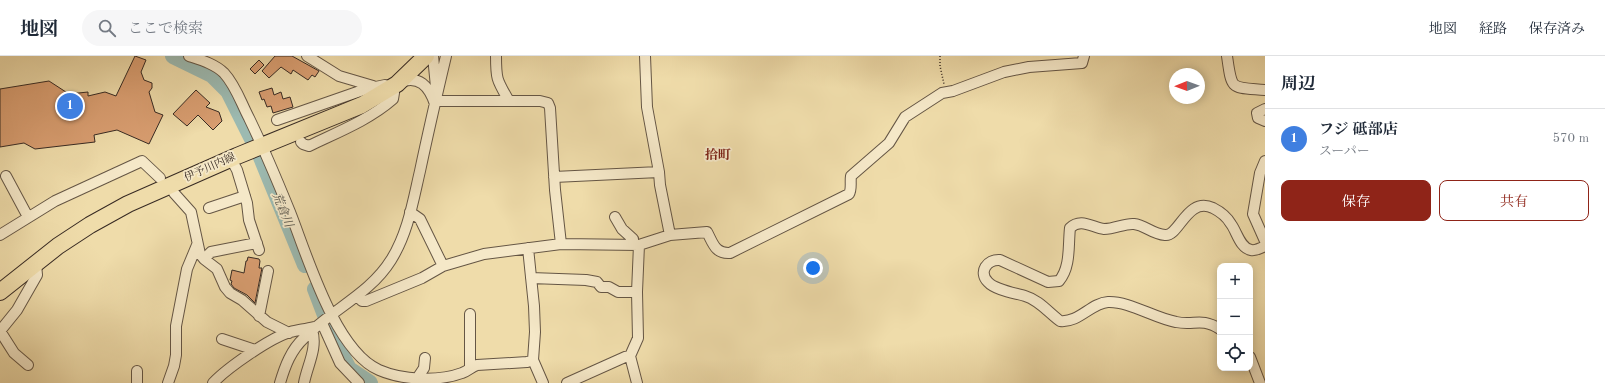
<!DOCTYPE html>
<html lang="ja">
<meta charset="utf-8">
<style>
body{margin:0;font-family:"Old Standard TT","Noto Serif JP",serif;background:#f6f6f7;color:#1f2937}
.controls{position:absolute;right:12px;bottom:12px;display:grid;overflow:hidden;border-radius:8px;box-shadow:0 2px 10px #0003}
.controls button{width:36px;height:36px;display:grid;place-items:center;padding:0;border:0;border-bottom:1px solid #e0e1e3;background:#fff;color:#1f2937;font:20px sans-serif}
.compass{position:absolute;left:1169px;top:12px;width:36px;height:36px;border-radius:50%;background:#fff;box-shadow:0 2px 10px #0003;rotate:269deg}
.you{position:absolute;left:813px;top:212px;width:14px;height:14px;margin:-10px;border:3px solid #fff;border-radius:50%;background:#1a73e8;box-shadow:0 0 0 6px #1a73e833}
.badge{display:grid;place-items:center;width:26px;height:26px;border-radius:50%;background:#8f2418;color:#fff;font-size:13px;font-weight:700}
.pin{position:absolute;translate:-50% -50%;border:2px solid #fff;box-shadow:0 1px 4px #0006}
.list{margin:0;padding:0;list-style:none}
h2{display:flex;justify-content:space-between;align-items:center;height:52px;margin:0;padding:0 16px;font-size:17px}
h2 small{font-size:13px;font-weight:400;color:#747a83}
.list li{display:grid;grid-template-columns:26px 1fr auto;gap:12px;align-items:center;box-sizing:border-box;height:60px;padding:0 16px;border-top:1px solid #e0e1e3}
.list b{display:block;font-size:15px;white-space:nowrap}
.list p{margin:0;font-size:13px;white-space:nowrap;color:#747a83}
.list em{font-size:13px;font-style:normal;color:#747a83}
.actions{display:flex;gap:8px;padding:12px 16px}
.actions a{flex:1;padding:9px 0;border:1px solid #8f2418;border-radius:8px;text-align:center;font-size:14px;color:#8f2418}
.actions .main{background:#8f2418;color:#fff}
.icon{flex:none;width:22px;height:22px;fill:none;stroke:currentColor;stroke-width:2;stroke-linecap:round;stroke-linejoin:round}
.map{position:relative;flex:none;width:1265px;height:327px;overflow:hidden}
header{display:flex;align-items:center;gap:24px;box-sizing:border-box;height:56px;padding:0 20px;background:#fff;border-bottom:1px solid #e0e1e3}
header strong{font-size:19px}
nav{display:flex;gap:22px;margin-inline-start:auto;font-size:14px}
.search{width:280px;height:36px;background:#f6f6f7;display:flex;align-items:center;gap:10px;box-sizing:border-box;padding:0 14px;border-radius:22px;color:#747a83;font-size:15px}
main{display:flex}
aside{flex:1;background:#fff}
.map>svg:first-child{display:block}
</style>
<header>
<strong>地図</strong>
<div class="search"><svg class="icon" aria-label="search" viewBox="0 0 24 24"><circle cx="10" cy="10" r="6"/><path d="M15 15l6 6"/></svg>ここで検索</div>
<nav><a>地図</a><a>経路</a><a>保存済み</a></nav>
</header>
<main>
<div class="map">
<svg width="1265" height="327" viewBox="0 0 1265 327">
<rect width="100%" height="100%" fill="#efdcaa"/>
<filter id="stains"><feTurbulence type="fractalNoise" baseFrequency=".005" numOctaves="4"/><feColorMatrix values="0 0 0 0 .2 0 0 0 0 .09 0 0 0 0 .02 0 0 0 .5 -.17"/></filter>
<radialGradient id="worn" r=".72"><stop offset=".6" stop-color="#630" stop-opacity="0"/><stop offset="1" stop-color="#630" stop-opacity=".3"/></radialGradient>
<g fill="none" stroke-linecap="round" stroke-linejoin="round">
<path stroke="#9cbab1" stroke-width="16" d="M173,0L212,19L228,35L260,99L305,209
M315,233L336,288L349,313L370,327"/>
</g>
<path fill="#d99e71" stroke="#372a23" d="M135,0L146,4L141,16L144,24L152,27V32L149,36L155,56L163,59L149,88L117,74L94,79L95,86L35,93L24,87L0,91V33L49,25L69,38L88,36V40L105,36L116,40Z
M275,0H292L319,15L315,21L312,19L308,24L293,14L291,18L281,11L269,22L262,15Z
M259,4L264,9L255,18L250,13Z
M272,32L274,39L281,36L283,43L290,41L293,51L273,57L271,50L267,51L264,43L262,44L259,36Z
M196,34L210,47L206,51L219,56L222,65L213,74L198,59L187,70L173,58Z
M248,201L259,203L260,205L259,212H262L255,247L247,239L234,232L231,228L232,225L230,224L232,214L244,217L246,205H247Z"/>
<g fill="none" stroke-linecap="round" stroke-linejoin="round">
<defs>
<path id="street" d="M189,0C201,4 215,8 224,17C236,30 241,47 249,62C264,93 277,124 290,156C307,199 335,295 379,314C402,324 438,326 462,317C468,315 471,311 477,309L527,306L533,304
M307,0L339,20L373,30
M433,0L436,31
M496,0C496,24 497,24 509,45
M645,0L647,51L659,116L660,129L670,179
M1227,0C1232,35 1230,31 1265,34
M400,26C419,19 429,30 435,48
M436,45H540L548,47L550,52L555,134L561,188
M1265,53L1257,57L1258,62L1265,65
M277,64L366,33L385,29L392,31L394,37L393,43C369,64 338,76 309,90L303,88L301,86
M231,103L237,114L247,147L249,164L259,194
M1265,105L1260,117L1253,158L1265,185
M6,120L28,161
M554,121L659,116
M174,137L191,156L200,198L204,203L217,213L225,231L230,237L242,244L267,266L289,277
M209,152L245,140
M410,156L420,163L443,210
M615,161L622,173L633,183V189
M0,179L55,145L142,105L160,122
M528,192L534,250L535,276L533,304L543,327
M204,203L211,196L257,187
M531,222L586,224L597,226L601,231H609L618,236H637
M357,240L362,245H366L422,222L443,210L484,198L561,188L639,189L670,179L707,176C713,187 715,198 730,197L849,138C852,133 850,126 851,120L889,87L905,61L942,37L953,35L1004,16L1029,11L1082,7L1084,0
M470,258V311
M259,260L268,215
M322,267L340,307L359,327
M1220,273C1200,261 1195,270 1176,266C1154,262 1129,245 1108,246C1091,247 1079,267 1060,265C1049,257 1039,244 1025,240C1015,237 995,234 988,226C978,216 987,203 1000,204L1048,226L1059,225C1071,211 1068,189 1070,172C1081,161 1093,172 1104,173C1115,173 1125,167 1134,168C1145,169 1152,178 1165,179C1179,181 1187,140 1213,152C1221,156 1227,161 1231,168C1237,176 1240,192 1251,194C1256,195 1261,192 1265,190
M222,283L255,294
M1250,301L1260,327
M28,309L14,297L0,275L17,254L37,219L36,208
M418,321L424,312L425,302
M137,327V315
M168,327L174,310L176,299V270L187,213L197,189
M213,327C227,312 270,282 290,276C298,274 306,273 314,271
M280,327C285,310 291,294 304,282C331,254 370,238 391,204C408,177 413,145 420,115C428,77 437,38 446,0
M304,327C307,310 318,292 312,274
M567,327L625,301L630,300
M637,327L630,300L638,282L637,236L639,189"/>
<path id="primary" d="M0,236L58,190L90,169L128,148L237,100L362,49L397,28L426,0"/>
</defs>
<use href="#street" stroke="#655645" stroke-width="12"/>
<use href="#primary" stroke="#372a23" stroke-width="18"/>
<path stroke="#372a23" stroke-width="1.5" stroke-dasharray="1 2" stroke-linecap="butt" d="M940,0V10L944,28"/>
<use href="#street" stroke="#f5e8c8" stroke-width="10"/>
<use href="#primary" stroke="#efdcaa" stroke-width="16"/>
</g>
<g text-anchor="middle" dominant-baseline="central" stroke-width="3.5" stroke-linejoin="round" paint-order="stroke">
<g font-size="11" fill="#372a23" stroke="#f5e8c8">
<text transform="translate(210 112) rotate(-24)">伊予川内線</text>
</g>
<g font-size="12" font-style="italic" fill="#504e46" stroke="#f5e8c8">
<text transform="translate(282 154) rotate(68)">荒倉川</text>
</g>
<g font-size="13" font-weight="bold" fill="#7a1f14" stroke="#f5e8c8">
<text x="718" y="99">拾町</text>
</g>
</g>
<rect width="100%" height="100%" filter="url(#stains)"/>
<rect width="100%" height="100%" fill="url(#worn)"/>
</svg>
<div class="controls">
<button>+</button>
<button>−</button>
<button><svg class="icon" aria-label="locate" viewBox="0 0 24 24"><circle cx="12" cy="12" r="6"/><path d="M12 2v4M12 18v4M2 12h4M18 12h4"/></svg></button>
</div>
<svg class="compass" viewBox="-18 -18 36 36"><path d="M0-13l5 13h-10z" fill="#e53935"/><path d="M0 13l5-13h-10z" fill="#747a83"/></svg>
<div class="you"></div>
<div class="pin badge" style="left:70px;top:50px;background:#3f7fe0">1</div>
</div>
<aside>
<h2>周辺<small></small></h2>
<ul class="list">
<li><span class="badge" style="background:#3f7fe0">1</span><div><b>フジ 砥部店</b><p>スーパー</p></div><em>570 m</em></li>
</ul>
<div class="actions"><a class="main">保存</a><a>共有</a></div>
</aside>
</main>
